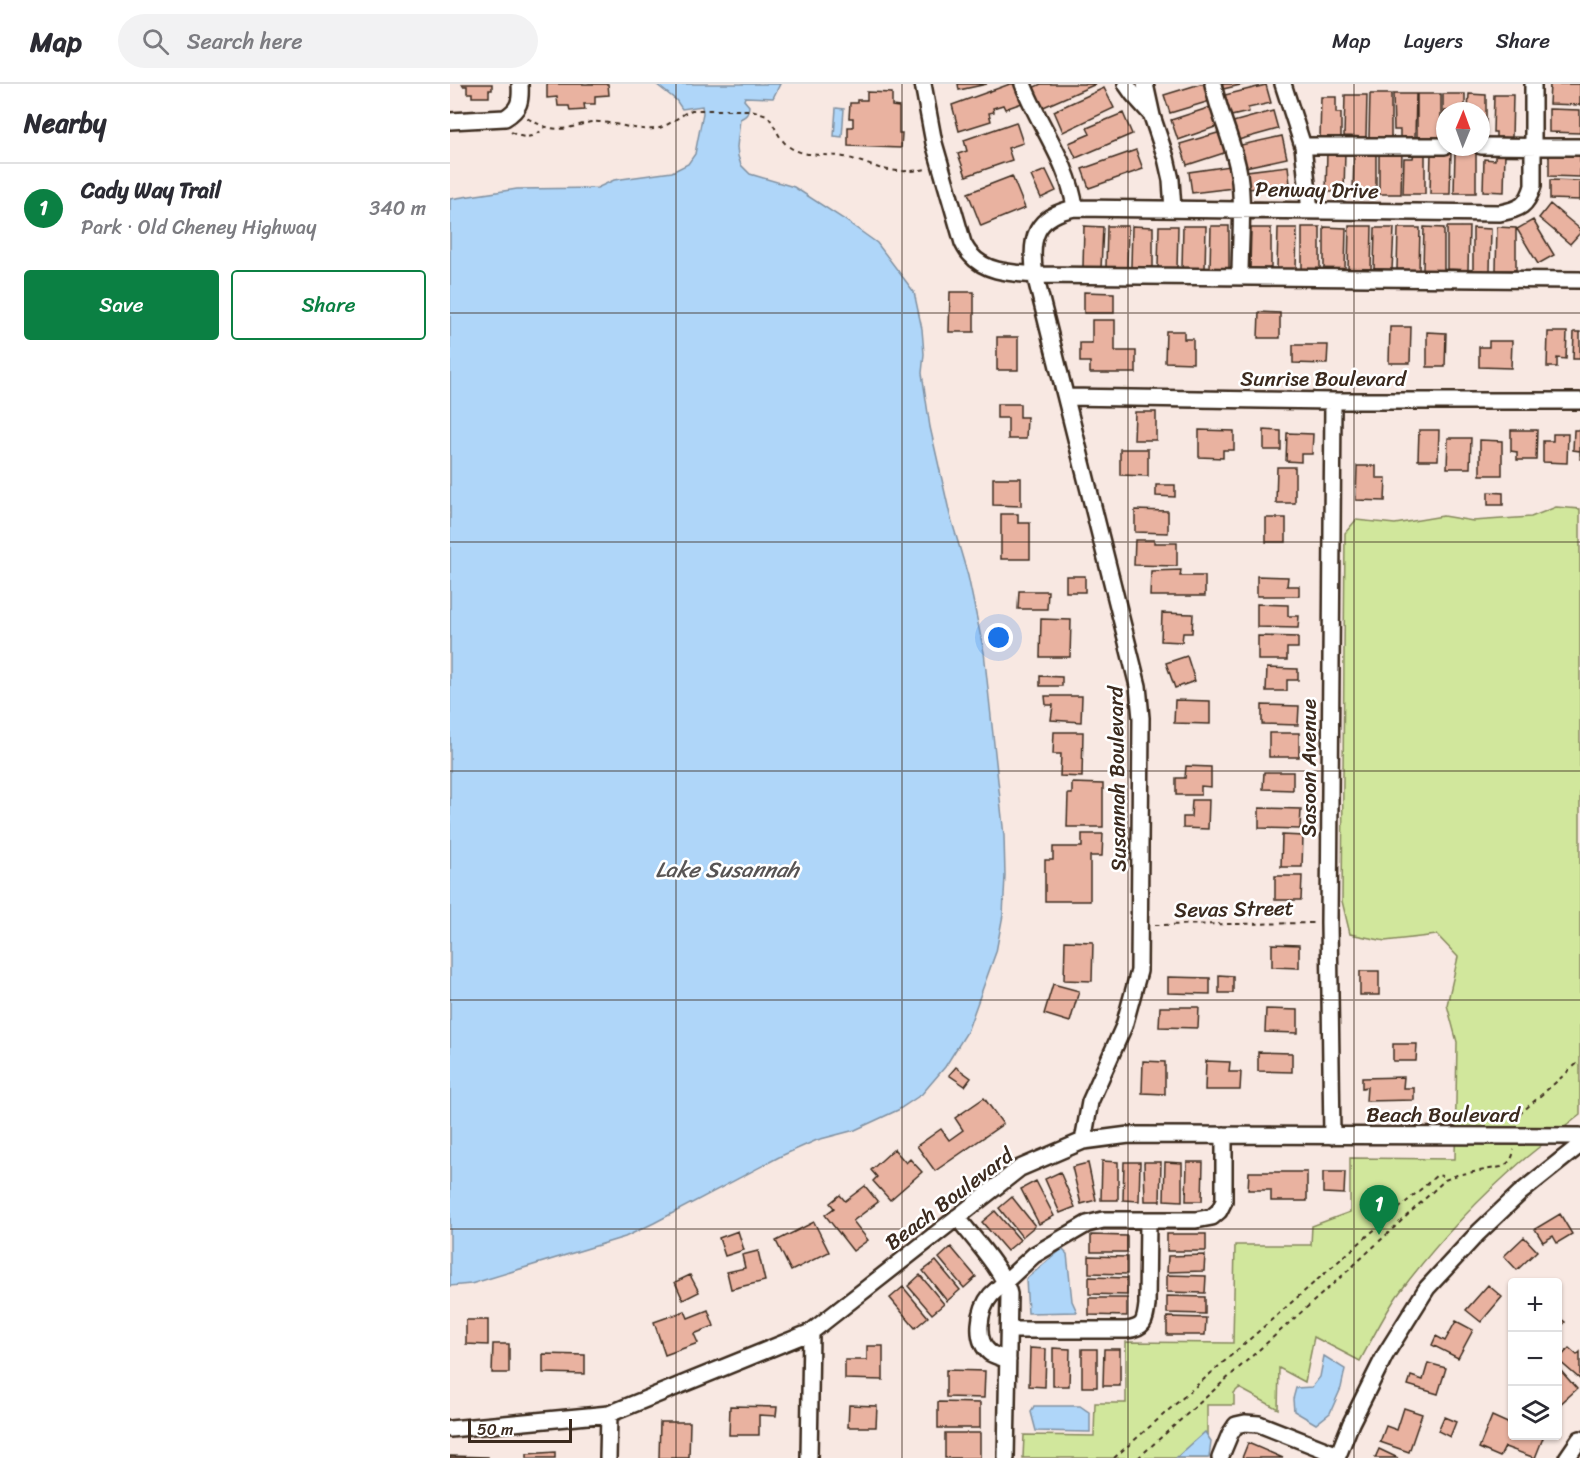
<!DOCTYPE html>
<meta charset="utf-8">
<style>
body{margin:0;font-family:Sriracha,sans-serif;background:#f2f2f3;color:#2b2b33}
.controls{position:absolute;right:18px;bottom:18px;display:grid;overflow:hidden;border-radius:6px;box-shadow:0 2px 4px #0004}
.controls button{width:54px;height:54px;display:grid;place-items:center;padding:0;border:0;border-bottom:2px solid #e1e1e2;background:#fff;color:#2b2b33;font:30px sans-serif}
.compass{position:absolute;left:986px;top:18px;width:54px;height:54px;border-radius:50%;background:#fff;box-shadow:0 2px 4px #0004;rotate:1deg}
.scale{position:absolute;left:18px;bottom:15px;width:104px;box-sizing:border-box;padding-left:6px;border:3px solid #3b2a1e;border-top:0;font-size:16px;line-height:21px;white-space:nowrap;color:#3b2a1e;-webkit-text-stroke:4px #fff;paint-order:stroke}
.you{position:absolute;left:549px;top:554px;width:21px;height:21px;margin:-15px;border:4px solid #fff;border-radius:50%;background:#1a73e8;box-shadow:0 0 0 9px #1a73e833}
.badge{display:grid;place-items:center;width:39px;height:39px;border-radius:50%;background:#0b8043;color:#fff;font-size:20px;font-weight:700}
.pin{position:absolute;translate:-50% -50px;filter:drop-shadow(0 2px 3px #0008)}
.pin::after{content:'';position:absolute;top:32px;width:21px;height:18px;background:inherit;clip-path:polygon(0 0,100% 0,50% 100%)}
.list{margin:0;padding:0;list-style:none}
h2{display:flex;justify-content:space-between;align-items:center;height:78px;margin:0;padding:0 24px;font-size:26px}
h2 small{font-size:20px;font-weight:400;color:#7c7c81}
.list li{display:grid;grid-template-columns:39px 1fr auto;gap:18px;align-items:center;box-sizing:border-box;height:90px;padding:0 24px;border-top:2px solid #e1e1e2}
.list b{display:block;font-size:22px;white-space:nowrap}
.list p{margin:0;font-size:20px;white-space:nowrap;color:#7c7c81}
.list em{font-size:20px;font-style:normal;color:#7c7c81}
.actions{display:flex;gap:12px;padding:18px 24px}
.actions a{flex:1;padding:14px 0;border:2px solid #0b8043;border-radius:6px;text-align:center;font-size:21px;color:#0b8043}
.actions .main{background:#0b8043;color:#fff}
.icon{flex:none;width:33px;height:33px;fill:none;stroke:currentColor;stroke-width:2;stroke-linecap:round;stroke-linejoin:round}
.map{position:relative;flex:none;width:1130px;height:1374px;overflow:hidden}
header{display:flex;align-items:center;gap:36px;box-sizing:border-box;height:84px;padding:0 30px;background:#fff;border-bottom:2px solid #e1e1e2}
header strong{font-size:28px}
nav{display:flex;gap:33px;margin-inline-start:auto;font-size:21px}
.search{width:420px;height:54px;background:#f2f2f3;display:flex;align-items:center;gap:15px;box-sizing:border-box;padding:0 21px;border-radius:33px;color:#7c7c81;font-size:22px}
main{display:flex}
aside{flex:1;background:#fff}
.map>svg:first-child{display:block}
</style>
<header>
<strong>Map</strong>
<div class="search"><svg class="icon" aria-label="search" viewBox="0 0 24 24"><circle cx="10" cy="10" r="6"/><path d="M15 15l6 6"/></svg>Search here</div>
<nav><a>Map</a><a>Layers</a><a>Share</a></nav>
</header>
<main>
<aside>
<h2>Nearby<small></small></h2>
<ul class="list">
<li><span class="badge">1</span><div><b>Cady Way Trail</b><p>Park · Old Cheney Highway</p></div><em>340 m</em></li>
</ul>
<div class="actions"><a class="main">Save</a><a>Share</a></div>
</aside>
<div class="map">
<svg width="1130" height="1374" viewBox="0 0 1130 1374">
<rect width="100%" height="100%" fill="#f8e8e2"/>
<filter id="ink" filterUnits="userSpaceOnUse"><feTurbulence type="fractalNoise" baseFrequency=".0167" numOctaves="2"/><feDisplacementMap in="SourceGraphic" scale="12" xChannelSelector="R" yChannelSelector="G"/><feConvolveMatrix kernelMatrix="1 2 1 2 8 2 1 2 1" color-interpolation-filters="sRGB"/></filter>
<g filter="url(#ink)">
<path fill="#d1e79c" stroke="#86885d" stroke-width="1.5" d="M1106,423L1130,425V1031C1111,1046 1091,1061 1072,1077C1026,1117 983,1163 947,1212C933,1233 922,1255 910,1277L864,1253L855,1298L829,1284L828,1325L789,1304L784,1309V1321H757V1374H573L574,1351L644,1352L645,1319H676V1258L783,1259L785,1161H861L862,1142L900,1128V1074L1005,1075L1007,958L997,921L1008,873L987,851L935,857L900,850L892,817L895,449L906,436L945,440L993,432L1023,437L1081,433Z"/>
<path fill="#afd6f9" stroke="#8191a1" stroke-width="1.5" d="M206,0H330L323,14L295,13L294,16L299,22C298,30 297,32 290,35L287,63L288,72L291,81L300,90L344,103L392,134L427,159L464,208L472,245L474,270L472,289L480,343L500,431L518,492L534,568L554,752L555,792L553,831L546,868L517,948L495,983L472,1010L448,1026L405,1046L367,1056L331,1072L204,1139L175,1153L21,1200L0,1202V115L67,105L147,104L164,96L222,88L238,80L245,70L253,29L252,22L232,25L226,16Z
M386,24L394,25L392,53L384,52Z
M612,1165L617,1170L622,1217L627,1228L578,1229L576,1195Z
M874,1272L895,1285L891,1304L880,1329L866,1340L844,1327L843,1315L846,1304L862,1303L870,1293Z
M584,1322H630L640,1329V1348L586,1347L581,1328Z
M755,1348L761,1357L759,1374H726Z"/>
<path fill="#e9b2a0" stroke="#3b2a1e" stroke-width="1.5" d="M12,0H42V6H39V13H22V9H17V2H13Z
M97,0H158L159,11L145,12V20H134L135,26L120,27L119,22H108L107,13L97,14Z
M508,0H537L509,6Z
M560,0H565L572,19L555,25L553,21L543,24L544,28L539,29L541,37L509,47L502,21Z
M591,0H646L589,25L580,5Z
M750,0H755L760,17L720,29L714,11Z
M772,0H795L773,5Z
M1100,0H1130V21L1099,20Z
M816,1L821,19L798,24L799,28L781,32L775,11Z
M654,4L664,24L613,48L604,27Z
M417,8L442,9V22L449,23V49H452L451,64L398,62V43H403V34H399L400,19H407V16H417Z
M920,10H941V53H919Z
M943,10H966L965,53H950V46H944Z
M967,10H991V54L967,53Z
M993,10H1015V27H995V52H993Z
M1019,10L1036,11V54L1031,53V27H1018Z
M895,11H917L916,53L894,52Z
M1044,11H1063L1062,54L1046,53V48H1043Z
M871,13H886V29H891V55H870Z
M761,23L768,42L728,56L721,36Z
M1099,25L1130,26V49L1099,48Z
M823,27L828,45L788,56L783,38Z
M673,29L682,50L626,74L619,59L640,50L637,44Z
M566,38L573,59L558,64L562,76L516,92L508,70L517,67L514,56Z
M771,48L777,68L737,81L730,60Z
M832,52L837,74L795,83L791,61Z
M952,65L951,110H929V67Z
M686,66L693,85L639,104L632,85Z
M877,67H895L894,108H876Z
M904,67H926V109H903Z
M981,67H1001L1000,110H980Z
M1005,67L1026,68V109H1004Z
M964,68H975V110H953L954,74H963Z
M1045,68H1055L1054,108L1033,107L1034,75L1045,76Z
M1099,71H1130V93L1099,92Z
M780,82L783,104L742,109L739,88Z
M838,82L840,100L799,105L797,87Z
M596,86L606,107L591,114L581,92Z
M562,92L575,124L531,142L518,109Z
M1100,96L1130,97V116L1100,115Z
M1100,120L1130,145V149L1120,160L1089,134Z
M1083,136L1104,171L1088,180L1067,145Z
M634,142L653,143L651,184L633,183Z
M657,142H678L677,184L656,183Z
M682,142L703,143V183H681Z
M709,142H728L727,185L708,184Z
M733,142H756L755,184H732Z
M761,142H779V184H760Z
M899,142H922L921,186L898,185Z
M852,143H870V185H852Z
M874,143L896,144L895,185H874Z
M974,143L994,144V186H973Z
M997,143H1019L1018,186L997,185Z
M1047,143L1066,144V186H1046Z
M801,144H821V185L800,184Z
M828,144H847L846,185H827Z
M925,144H944L942,186L924,185Z
M948,144H970L969,186L947,185Z
M1023,144L1041,145L1040,187H1023Z
M500,208H524V248H499Z
M634,208L664,209V229H634Z
M809,228L830,229V254H808Z
M642,236H665V267H686V289H640V278H630V259H642Z
M940,243H961L960,279H939Z
M716,247H734V255H743V279L715,278Z
M977,248L996,249L995,283H977Z
M1098,248H1117L1116,275L1107,274V283H1097Z
M1124,248H1130V275H1123Z
M547,253H568V286H547Z
M1039,257H1062L1061,284L1029,283V263H1039Z
M843,261H878L877,280L843,279Z
M547,320H570V333H577L576,355H558V334H547Z
M685,328H706V356H684Z
M749,346L784,347V366H773V374L749,373Z
M814,346L831,347V366H814Z
M969,346H989L988,376H968Z
M1061,346H1087L1086,376H1067V368L1061,367Z
M1124,346H1130V376V367L1123,366Z
M837,349L863,350L862,370H851V378L836,377Z
M1103,350H1118L1117,379L1093,378V357H1103Z
M998,354H1021L1020,384H997Z
M1030,356L1052,357V391H1030Z
M670,365H698V392L670,391Z
M907,382H926V394H936L935,417L906,416Z
M827,383H845V419H826Z
M543,394H571V422L543,421Z
M706,401H725V413L706,412Z
M1038,408L1053,409V421H1038Z
M685,426L718,427V449L685,448Z
M551,430H568V439H580V475H551Z
M816,434H836V458H816Z
M685,456H704V459H727V482L684,481Z
M731,486L730,492H755V512H700L701,487Z
M616,492H635V508H616Z
M807,492L838,493L837,502H849V512H807Z
M569,507H598L597,525H568Z
M807,520L838,521V532H849L848,544L807,543Z
M712,529L743,530L742,549H733L732,558L711,557Z
M591,535L621,536L620,573H590Z
M808,552L848,553V564H837V576H808Z
M737,572L745,597L725,604L716,579Z
M817,584L848,585V596H837V607H816Z
M590,592L612,593V602H590Z
M595,612H632L631,638L601,636L603,621H596Z
M725,616L760,617V640L724,639Z
M812,621L849,622L848,641L812,640Z
M604,648H633L632,693L610,692L611,670H603Z
M819,649H849V673H819Z
M736,682L761,683V703L751,702V711H726V694H735Z
M814,688H843V706L813,705Z
M622,699L653,700V743H617L618,710H622Z
M742,716H759L758,745L733,744V733H741Z
M809,724L851,725L850,745L809,744Z
M632,750H653L652,772H640V817H595V776H603V763H632Z
M832,751L853,752L852,783H831Z
M825,792H852L851,816H825Z
M615,857L643,858L642,897L614,896Z
M822,860L849,861V884L822,883Z
M910,887H929V911H910Z
M769,891L783,892V909H769Z
M718,893L760,894V910L718,909Z
M603,900L629,907L620,938L594,930Z
M710,923H749L748,944L709,943Z
M816,925L848,926V949L815,948Z
M943,960H967L966,977H943Z
M808,968L842,969V988L808,987Z
M693,977L715,978V1010L692,1009Z
M756,977L780,978L779,988H791L790,1006H755Z
M506,983L521,994L515,1002L499,991Z
M954,993L953,1004H964V1016L916,1017L917,1003L912,1004V994Z
M534,1014L553,1040L485,1087L467,1062L491,1045L499,1056L513,1046L505,1034Z
M444,1065L456,1079L460,1075L472,1088L440,1116L423,1097L427,1093L421,1086Z
M652,1077L668,1078V1116H651Z
M674,1078H690L689,1117L673,1116Z
M694,1078H711L710,1117H695Z
M715,1078L732,1079V1117L714,1116Z
M737,1078H753L752,1117H736Z
M638,1079L646,1116L631,1120L622,1083Z
M610,1088L625,1123L610,1129L595,1095Z
M799,1088H857V1117H821V1106H798Z
M873,1088H895L894,1110L873,1109Z
M586,1097L604,1132L589,1140L571,1105Z
M415,1102L428,1118L403,1137L418,1156L403,1167L375,1131L384,1124L380,1119L390,1111L395,1117Z
M562,1113L585,1142L572,1153L549,1124Z
M545,1127L570,1156L557,1167L532,1138Z
M1110,1130L1122,1150L1107,1159L1103,1152L1093,1158L1085,1145Z
M364,1138L379,1168L341,1187L326,1157Z
M288,1147L294,1166L275,1172L269,1154Z
M717,1150H756V1167H717Z
M641,1151L677,1152V1168H641Z
M1074,1153L1087,1167L1067,1186L1054,1172Z
M501,1163L526,1193L514,1204L489,1174Z
M308,1167L315,1197L281,1205L277,1188L295,1184L292,1171Z
M755,1171L754,1187L717,1188L718,1172Z
M639,1172L677,1173V1190L639,1189Z
M486,1177L510,1206L497,1217L473,1187Z
M240,1191L249,1208L233,1216L225,1198Z
M470,1191L494,1220L482,1230L458,1202Z
M717,1191L756,1192L755,1209L717,1208Z
M639,1193L677,1194V1211L639,1210Z
M1038,1201L1052,1213L1031,1238L1016,1226Z
M453,1203L478,1233L465,1244L440,1214Z
M717,1212L755,1213V1230L717,1229Z
M639,1214H677V1232L639,1231Z
M258,1226L264,1242L244,1250L248,1259L215,1271L204,1238L235,1227L238,1234Z
M1108,1232L1115,1238L1108,1246Z
M717,1233L756,1234L755,1251H717Z
M16,1236H38V1261L16,1260Z
M1006,1237L1023,1246L1008,1274L982,1261L986,1252L995,1257Z
M43,1260H59V1289H42Z
M417,1262H433V1296L395,1295V1276H417Z
M580,1264L596,1265L595,1303L579,1302Z
M603,1264L620,1265L619,1302H603Z
M1119,1264L1127,1271L1130,1268V1295L1108,1276Z
M632,1265H647V1303H632Z
M654,1265H670V1302H653Z
M93,1270L135,1271V1290L93,1289Z
M978,1279L996,1284L988,1310L958,1301L961,1292L973,1296Z
M496,1286L535,1287L534,1314L496,1313Z
M1111,1287L1127,1305L1108,1322V1289Z
M488,1318L530,1319V1344H488Z
M399,1321L427,1322L426,1343H398Z
M280,1322L327,1323L326,1332L309,1331V1351H279Z
M954,1324L972,1330L959,1368L930,1358L936,1342L947,1346Z
M1042,1332L1062,1341V1352H1088L1093,1354L1085,1374L1055,1363L1050,1373L1029,1364Z
M994,1333L1006,1338L1000,1353L988,1347Z
M210,1338H240L239,1374H209Z
M495,1349H530V1374H495Z
M798,1359L833,1374H792Z
M929,1365L948,1374H925Z
M105,1368V1374H77V1370Z
M0,1372L38,1373V1374H0Z"/>
<g fill="none" stroke-linecap="round" stroke-linejoin="round">
<defs>
<path id="minor" d="M473,0L484,59L513,159C515,163 518,168 521,171C536,189 564,189 585,191L1130,196
M573,0C589,42 619,79 625,124
M676,0L683,10L701,30
M695,0L702,32L716,74L721,96L723,125
M763,0C769,31 784,59 789,90C794,123 790,159 790,193
M833,0L853,62L860,127
M0,37L55,34C70,25 71,17 70,0
M853,62H995
M1031,62L1130,63
M616,313L883,317H1130
M882,1052L879,839L883,317
M633,1057L640,1018L674,942L689,887L691,634L688,602L585,191C579,154 585,132 625,124L1050,129C1070,125 1077,122 1083,102V0
M507,1133C522,1153 554,1187 559,1210L556,1374
M559,1246H676C694,1244 695,1238 697,1221L698,1136
M558,1276C553,1274 545,1272 540,1269C524,1256 529,1225 541,1211L584,1171L637,1140L653,1136H746L762,1133L769,1127L774,1117V1051
M0,1345L159,1330L361,1248L570,1084L633,1057L679,1051L1130,1052
M158,1374L159,1330
M359,1374L361,1248
M770,1374L780,1350L786,1341L795,1339L809,1340L888,1371
M887,1374L901,1339L935,1271L977,1204L1028,1149L1070,1109L1130,1061
M1117,1374L1130,1355"/>
</defs>
<use href="#minor" stroke="#3b2a1e" stroke-width="20"/>
<path stroke="#3b2a1e" stroke-width="2" stroke-dasharray="4.5 4.5" stroke-linecap="butt" d="M77,34C95,44 106,48 126,42C134,40 141,37 149,38C168,39 186,47 205,45C219,43 229,31 242,26H301L317,31C325,41 328,54 338,62C353,73 371,70 389,72C403,74 416,80 429,84C445,88 460,88 476,85
M61,48C74,56 85,54 95,43
M705,841L864,839
M1065,1038L1066,1034L1073,1027L1130,977
M664,1374L987,1091L992,1092
M688,1374L903,1182L995,1096L1007,1091L1051,1083C1060,1079 1063,1074 1064,1065"/>
<use href="#minor" stroke="#fff" stroke-width="15"/>
</g>
</g>
<path fill="none" stroke="#3b2a1e" stroke-width="1.5" stroke-opacity="0.55" d="M226,0V1374M452,0V1374M678,0V1374M904,0V1374M0,229H1130M0,458H1130M0,687H1130M0,916H1130M0,1145H1130"/>
<g text-anchor="middle" dominant-baseline="central" stroke-width="5" stroke-linejoin="round" paint-order="stroke">
<g font-size="21" fill="#3b2a1e" stroke="#fff">
<text transform="translate(867 106) rotate(1)">Penway Drive</text>
<text x="873" y="295">Sunrise Boulevard</text>
<text transform="translate(859 684) rotate(-90)">Sasoon Avenue</text>
<text transform="translate(667 695) rotate(-91)">Susannah Boulevard</text>
<text transform="translate(784 825) rotate(-1)">Sevas Street</text>
<text x="993" y="1031">Beach Boulevard</text>
<text transform="translate(499 1115) rotate(-37)">Beach Boulevard</text>
</g>
<g font-size="22" font-style="italic" fill="#585555" stroke="#fff">
<text x="277" y="785">Lake Susannah</text>
</g>
</g>
</svg>
<div class="controls">
<button>+</button>
<button>−</button>
<button><svg class="icon" aria-label="layers" viewBox="0 0 24 24"><path d="M12 4l9 5-9 5-9-5zM3 14l9 5 9-5"/></svg></button>
</div>
<svg class="compass" viewBox="-18 -18 36 36"><path d="M0-13l5 13h-10z" fill="#e53935"/><path d="M0 13l5-13h-10z" fill="#7c7c81"/></svg>
<div class="scale">50 m</div>
<div class="you"></div>
<div class="pin badge" style="left:929px;top:1151px">1</div>
</div>
</main>
